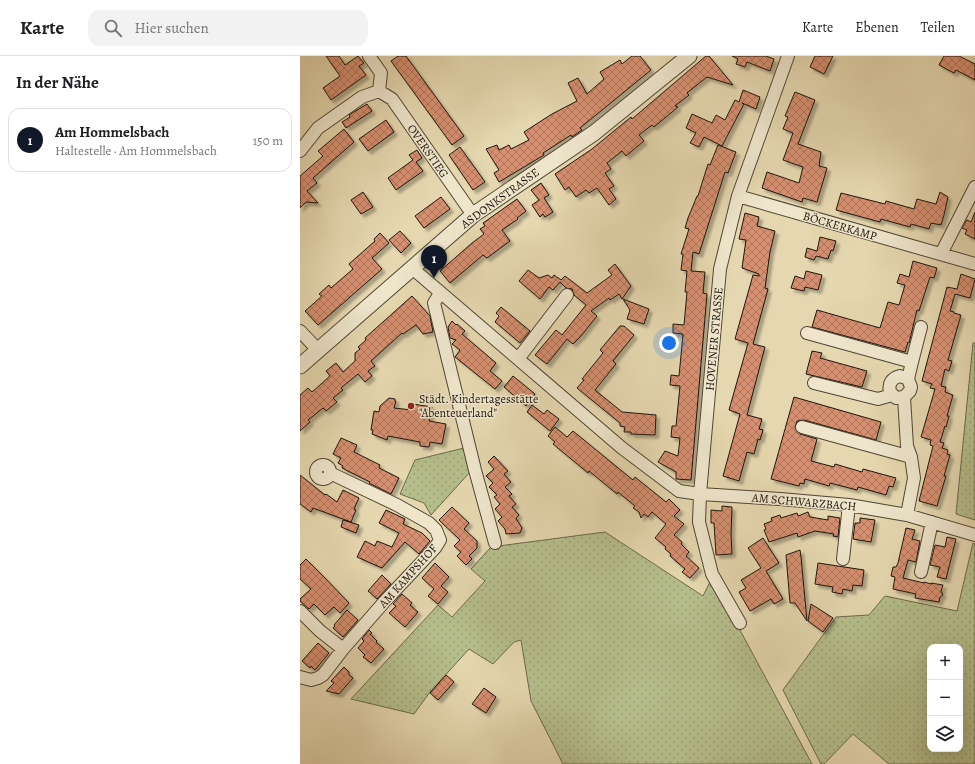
<!DOCTYPE html>
<html lang="de">
<meta charset="utf-8">
<style>
body{margin:0;font-family:Alegreya,serif;background:#f2f2f2;color:#202124}
.controls{position:absolute;right:12px;bottom:12px;display:grid;overflow:hidden;border-radius:8px;box-shadow:0 4px 16px #0002}
.controls button{width:36px;height:36px;display:grid;place-items:center;padding:0;border:0;border-bottom:1px solid #e0e0e0;background:#fff;color:#202124;font:20px sans-serif}
.you{position:absolute;left:369px;top:287px;width:14px;height:14px;margin:-10px;border:3px solid #fff;border-radius:50%;background:#1a73e8;box-shadow:0 0 0 6px #1a73e833}
.badge{display:grid;place-items:center;width:26px;height:26px;border-radius:50%;background:#111827;color:#fff;font-size:13px;font-weight:700}
.pin{position:absolute;translate:-50% -33px;filter:drop-shadow(0 1px 2px #0008)}
.pin::after{content:'';position:absolute;top:21px;width:14px;height:12px;background:inherit;clip-path:polygon(0 0,100% 0,50% 100%)}
.list{margin:0;padding:0;list-style:none}
h2{display:flex;justify-content:space-between;align-items:center;height:52px;margin:0;padding:0 16px;font-size:17px}
h2 small{font-size:13px;font-weight:400;color:#757577}
.list li{display:grid;grid-template-columns:26px 1fr auto;gap:12px;align-items:center;box-sizing:border-box;height:64px;margin:0 8px 8px;padding:0 8px;border:1px solid #e0e0e0;border-radius:12px}
.list b{display:block;font-size:15px;white-space:nowrap}
.list p{margin:0;font-size:13px;white-space:nowrap;color:#757577}
.list em{font-size:13px;font-style:normal;color:#757577}
.icon{flex:none;width:22px;height:22px;fill:none;stroke:currentColor;stroke-width:2;stroke-linecap:round;stroke-linejoin:round}
.map{position:relative;flex:none;width:675px;height:708px;overflow:hidden}
header{display:flex;align-items:center;gap:24px;box-sizing:border-box;height:56px;padding:0 20px;background:#fff;border-bottom:1px solid #e0e0e0}
header strong{font-size:19px}
nav{display:flex;gap:22px;margin-inline-start:auto;font-size:14px}
.search{width:280px;height:36px;background:#f2f2f2;display:flex;align-items:center;gap:10px;box-sizing:border-box;padding:0 14px;border-radius:12px;color:#757577;font-size:15px}
main{display:flex}
aside{flex:1;background:#fff}
.map>svg:first-child{display:block}
</style>
<header>
<strong>Karte</strong>
<div class="search"><svg class="icon" aria-label="search" viewBox="0 0 24 24"><circle cx="10" cy="10" r="6"/><path d="M15 15l6 6"/></svg>Hier suchen</div>
<nav><a>Karte</a><a>Ebenen</a><a>Teilen</a></nav>
</header>
<main>
<aside>
<h2>In der Nähe<small></small></h2>
<ul class="list">
<li><span class="badge">1</span><div><b>Am Hommelsbach</b><p>Haltestelle · Am Hommelsbach</p></div><em>150 m</em></li>
</ul>
</aside>
<div class="map">
<svg width="675" height="708" viewBox="0 0 675 708">
<defs>
<pattern id="grass-dots" width="8" height="8" patternUnits="userSpaceOnUse"><rect width="8" height="8" fill="#b5be8b"/><path d="M2 2h.1M6 6h.1" fill="none" stroke="#9ba277" stroke-width="1.8" stroke-linecap="round"/></pattern>
<pattern id="building-cross-hatch" width="8" height="8" patternUnits="userSpaceOnUse"><rect width="8" height="8" fill="#d68f70"/><path d="M0 0l8 8M0 8l8-8" fill="none" stroke="#ad745a"/></pattern>
<filter id="shadow"><feDropShadow dx="3.5" dy="3.5" stdDeviation="1" flood-color="#0004"/></filter>
</defs>
<rect width="100%" height="100%" fill="#e5d7af"/>
<filter id="stains"><feTurbulence type="fractalNoise" baseFrequency=".005" numOctaves="4"/><feColorMatrix values="0 0 0 0 .2 0 0 0 0 .09 0 0 0 0 .02 0 0 0 .5 -.17"/></filter>
<radialGradient id="worn" r=".72"><stop offset=".6" stop-color="#630" stop-opacity="0"/><stop offset="1" stop-color="#630" stop-opacity=".3"/></radialGradient>
<path fill="url(#grass-dots)" stroke="#6a694c" fill-rule="evenodd" d="M673,287H675V464L656,458Z
M164,392L171,415L131,459L124,447L100,438L115,404Z
M305,476L403,540L412,522L512,708H263L231,645L221,584L214,586L193,608L169,593L130,636L114,658L51,643L138,549L152,561L185,525L171,513L191,491Z
M673,487L675,488V708H589L553,678L524,708H521L483,634L536,561L569,559L585,540L657,555ZM630,591H660V693H630Z"/>
<path fill="url(#building-cross-hatch)" stroke="#1e140d" filter="url(#shadow)" d="M26,0H39L45,9L58,0L64,7L59,10L66,19L31,44L23,32L40,20Z
M98,0H106L164,80L152,89L91,5Z
M332,0H340L351,14L280,72L282,74L272,81L271,79L243,97L244,99L199,126L194,117L199,114L186,93L197,89L199,94L209,89L211,93L229,84L224,76L252,58L277,45L268,27L278,22L287,38L304,23L300,16L320,4L322,8Z
M406,0H409L433,29L407,21L387,37L389,39L375,50L378,51L354,71L352,69L339,79L344,85L326,100L322,95L307,107L311,113L305,117L314,130L309,133L316,143L309,149L297,132L289,137L286,134L276,141L269,131L265,134L255,118L292,93L331,61L332,63Z
M432,0H466L474,3L470,15L447,6L445,11L436,8L438,3Z
M515,0H533L524,18L510,11Z
M644,0H659L675,8V24L656,14L654,17L639,9Z
M443,34L460,41L456,53L442,47L444,48L422,90L404,81L399,91L390,87L396,77L386,72L392,58L412,67L416,59L425,64L435,44L439,46Z
M495,36L515,44L498,88L521,96L519,110L527,112L517,146L503,142L502,146L462,132L467,116L499,127L503,111L483,104L493,77L483,73L488,61L485,60Z
M67,48L72,55L46,72L42,66L50,61L49,59Z
M86,64L94,76L68,95L59,83Z
M44,73L54,86L13,122L17,127L7,135L18,147L6,146L0,152V120L23,100L18,95Z
M418,89L436,96L428,117L425,116L399,198L393,196L391,215L405,216L403,237L407,238L391,424L376,423V416L358,406L365,395L378,400L380,382L371,381L372,370H376L380,330L370,329L371,319L379,320L383,278L373,277V268L384,269L387,236H385L387,215L381,214L383,198H381L389,173L385,172L388,162L397,140H398L408,108L410,109Z
M160,91L185,126L173,134L149,99Z
M117,94L122,102L116,106L123,115L96,134L88,122L113,104L109,99Z
M241,127L249,139L244,142L253,156L245,161L243,158L240,161L232,149L239,144L231,134Z
M63,136L73,151L61,158L51,144Z
M640,136L648,141L644,159L641,169L631,167L629,173L611,168L610,171L581,163L580,166L536,154L541,137L585,148L586,145L614,153L617,143L636,148Z
M141,141L150,153L124,172L115,160Z
M217,143L226,155L217,162L218,163L202,174L210,185L187,202L183,199L150,227L140,215L172,187L184,178L180,173L185,170L183,167L186,165Z
M675,156V183L665,178L667,174L662,172L667,164L671,166Z
M445,157L459,161L457,170L475,175L470,196L465,232L468,233L453,288L465,291L447,359L462,363L459,373L463,374L460,384L458,383L454,398L447,396L439,425L423,420L440,358L429,354L448,287L435,283L453,219L459,220V218L442,212L446,184L439,183Z
M100,175L111,187L101,197L89,184Z
M80,177L89,187L72,202L82,213L18,269L5,255L22,240L19,238L29,229L31,232L53,213L49,208L75,185L74,183Z
M520,181L536,185L533,195L531,194L528,203L516,200L514,204L505,201L507,192L517,195Z
M613,205L637,212L634,222L630,221L619,255L617,254L609,287L608,286L605,296L512,271L517,254L580,272L588,246L599,249L605,229L597,227L600,218L609,221Z
M315,208L331,230L322,243L319,238L310,244L309,242L291,255L297,260L281,280L273,288L267,283L247,308L235,299L256,274L262,279L286,249L274,239L272,233L266,232L260,226L253,234L249,231L240,243L219,225L228,214L239,222L248,219L252,222L254,219L261,224L265,220L287,237L312,219L308,214Z
M506,215L522,219L518,234L505,231L504,235L491,232L495,220L504,223Z
M661,218L675,223L670,242L655,238L650,255L654,256V257L661,259L648,304L652,305L649,315L645,313L641,330L646,331L645,336L653,339L647,360H649L646,371L645,370L640,386L644,387L642,392L648,394L647,398L650,399L644,420H646L637,450L619,445L633,390L630,389L631,384L621,381L635,333L630,332L632,328L622,325L647,231L657,233Z
M112,240L130,260L133,276L123,278L116,269L103,278L102,277L71,305L75,310L68,315L72,320L65,326L58,318L41,332L43,334L33,342L37,346L26,355L23,352L8,364L10,366L0,375V339L8,332L12,336L30,320L26,315L36,307L43,316L55,305V297L60,293L58,291L66,284L65,282Z
M323,243L349,253L344,268L327,263L330,254Z
M201,251L230,275L220,287L195,266L199,260L196,257Z
M152,265L156,269L157,268L165,275L162,278L196,307L190,315L202,325L195,333L155,301L160,294L152,288L156,284L150,282L148,271Z
M320,270H324L334,279L313,305L316,308L295,334L322,356L356,359L355,379L331,378V376H324L325,371L320,370V367L277,332L284,324L282,323L303,297L300,294Z
M512,295L522,297L520,302L567,315L562,331L506,318Z
M213,320L235,338L226,350L204,331Z
M494,341L581,366L576,384L504,364L497,365L495,372L500,378L517,383L511,405L534,411L535,408L562,416L563,413L596,422L593,431L589,430L586,439L558,431L557,434L530,427L529,430L505,423L504,428L500,427L499,430L471,423Z
M89,342L95,343V345H96L94,352L112,354L113,348L132,351L129,365L146,368L142,388L130,386L129,391L120,390V386L88,380L87,384L72,378L73,374H71L74,355L79,356L80,350Z
M232,349L244,358L247,354L259,363L250,375L227,356Z
M255,371L267,381L273,375L333,424L335,421L366,446L369,443L380,454L374,460L384,468L374,479L382,486L381,488L389,496L386,500L399,512L390,522L382,516L385,513L370,500L371,498L365,493L366,491L355,482L366,468L352,456L348,461L344,458L341,462L339,456L333,452L335,450L318,436L317,438L289,415L288,417L253,388L255,386L248,380Z
M41,382L57,389L54,396L80,409L79,412L99,422L91,438L69,427L70,426L42,412L43,410L38,407L41,402L33,398Z
M194,400L208,415L204,418L211,426L205,431L212,438L209,440L216,448L212,451L219,459L216,462L222,472L220,477L206,478L205,473L198,465L202,461L195,453L200,448L194,441L197,439L189,431L193,427L186,420L194,413L188,406Z
M0,419L25,439L26,438L37,446L43,434L59,442L54,453L56,454L51,466L13,452L11,456L0,448Z
M422,450L432,451L431,478L432,498L416,499L414,467H411V454L422,455Z
M152,451L169,467L164,473L177,485V492L169,500L172,503L166,509L157,500L161,496L154,490L160,484L139,464Z
M86,454L105,463L103,468L122,477L130,485L119,498L105,486L82,512L57,501L65,485L75,490L77,485L92,491L99,477L79,467Z
M508,456L510,461L528,464V460L540,462L538,481L533,480L534,478L515,475L498,481L497,477L469,486L464,474L466,473L464,468L472,465L471,462L480,459L481,462L497,457L498,460Z
M560,462L575,464L571,486L553,483L555,467H560Z
M43,464L59,469L56,477L41,471Z
M606,472L615,474L612,483L620,485L616,506L608,504L603,522L624,527V526L631,528V527L643,529L641,535L643,539L640,541L639,546L615,542L616,538L593,533L595,521L591,520L593,511H596L598,507Z
M647,481L656,483L646,523L637,521L640,511L630,509L635,489L645,491Z
M463,482L479,507L466,515L483,543L474,548L471,543L450,555L439,536L446,532L441,524L461,512L448,492Z
M500,494L501,501L507,565L495,547H490L486,499Z
M6,503L25,522L49,547L40,557L34,551L25,559L14,548L9,553L0,545V543L11,533L0,523V509Z
M135,507L149,521L141,530L148,536L138,548L128,540L134,533L122,522Z
M518,507L564,514L562,530L553,529L552,535L543,533L542,538L532,536L533,531L515,528Z
M82,519L91,528L77,543L68,535Z
M102,538L112,547L110,549L118,556L105,571L89,557L96,550L93,548Z
M511,548L533,562L523,576L508,565Z
M47,554L58,564L43,581L33,572L35,570L34,569Z
M69,574L72,577L70,578L77,585L76,586L84,593L71,607L63,601L65,599L58,592L64,585L62,583Z
M18,587L29,597L15,614L11,610L10,612L2,605Z
M44,611L49,616V619L53,622L39,638L26,635L34,627L31,625Z
M146,619L154,626L138,644L130,637Z
M184,632L196,641L186,657L172,648Z"/>
<g fill="none" stroke-linecap="round" stroke-linejoin="round">
<defs>
<path id="minor" d="M69,0L81,17L79,35
M0,95L18,72L62,41L79,35L92,43L173,159
M438,140L675,208
M641,198L675,131
M112,212L322,392L379,435L400,438L480,443L549,449L607,459L675,479
M140,237L134,247L175,414L195,487
M0,275L18,294
M507,277L612,306L608,323L611,331L610,335L604,341L596,342L590,336C588,327 592,322 600,320L608,323
M218,303L267,239
M612,306L621,271
M514,327L578,343L592,339
M604,341L607,390L611,401L614,422L607,459
M502,371L611,401
M16 416a7 7 0 1 1 14 0a7 7 0 1 1-14 0Z
M543,503L549,449
M621,516L632,466
M0,555L20,575L43,593
M440,567L412,518L399,466L400,438L420,213L438,140L488,0
M0,621L11,624L18,622L23,619L43,593L85,545L135,492L140,484L136,474L129,467L97,449L30,417"/>
<path id="tertiary" d="M0,310L173,159L294,77L389,0"/>
</defs>
<use href="#minor" stroke="#504536" stroke-width="14"/>
<use href="#tertiary" stroke="#504536" stroke-width="17"/>
<use href="#minor" stroke="#eee5cb" stroke-width="12"/>
<use href="#tertiary" stroke="#eee5cb" stroke-width="15"/>
</g>
<circle fill="#8f2418" stroke="#eee5cb" stroke-width="1.5" cx="111" cy="350" r="4"/>
<g text-anchor="middle" dominant-baseline="central" stroke-width="3" stroke-linejoin="round" paint-order="stroke">
<g font-size="12" fill="#1e140d" stroke="#eee5cb">
<text transform="translate(128 95) rotate(55)">OVERSTIEG</text>
<text transform="translate(200 142) rotate(-36)">ASDONKSTRASSE</text>
<text transform="translate(540 170) rotate(16)">BÖCKERKAMP</text>
<text transform="translate(414 283) rotate(-85)">HOVENER STRASSE</text>
<text transform="translate(504 446) rotate(5)">AM SCHWARZBACH</text>
<text transform="translate(108 520) rotate(-48)">AM KAMPSHOF</text>
</g>
<g font-size="12" fill="#1e140d" stroke="#eee5cb" text-anchor="start">
<text x="119" y="343">Städt. Kindertagesstätte<tspan x="119" dy="14">"Abenteuerland"</tspan></text>
</g>
</g>
<rect width="100%" height="100%" filter="url(#stains)"/>
<rect width="100%" height="100%" fill="url(#worn)"/>
</svg>
<div class="controls">
<button>+</button>
<button>−</button>
<button><svg class="icon" aria-label="layers" viewBox="0 0 24 24"><path d="M12 4l9 5-9 5-9-5zM3 14l9 5 9-5"/></svg></button>
</div>
<div class="you"></div>
<div class="pin badge" style="left:134px;top:222px">1</div>
</div>
</main>
